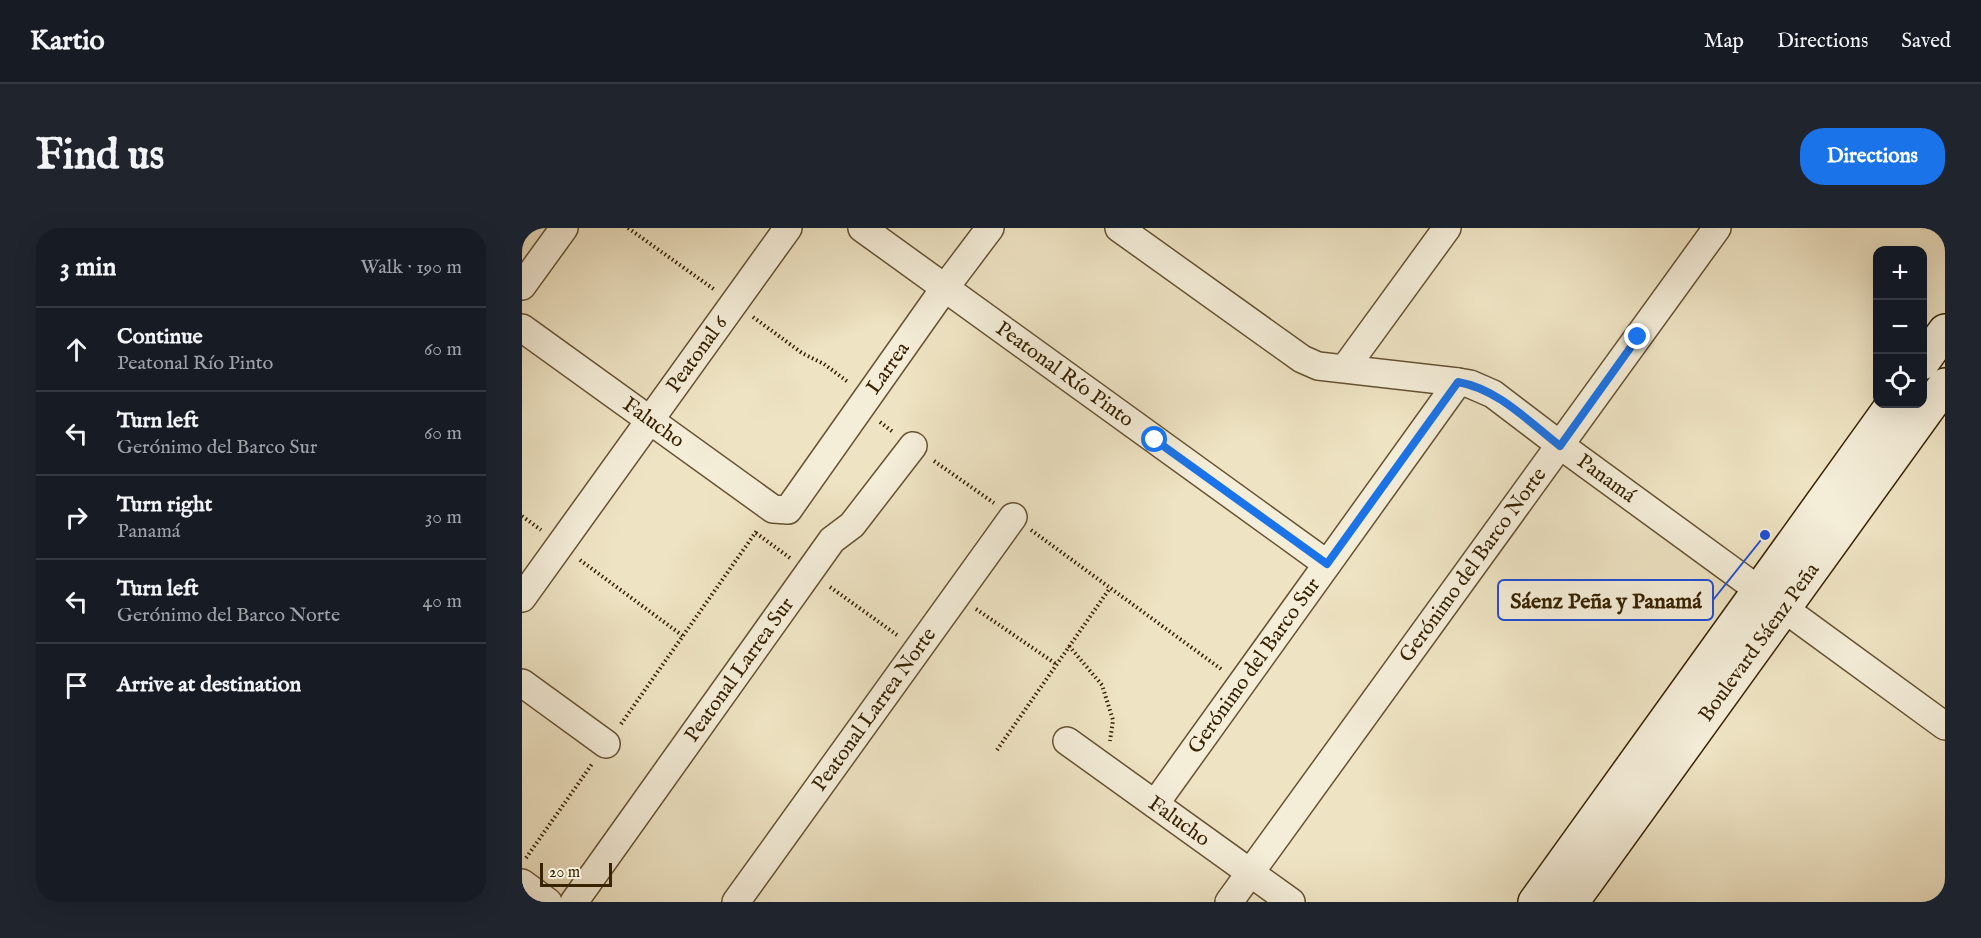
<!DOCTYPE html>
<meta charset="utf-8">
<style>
body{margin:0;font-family:"IM FELL English",serif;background:#20242c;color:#f1f3f6}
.controls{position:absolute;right:18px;top:18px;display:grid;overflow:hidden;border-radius:12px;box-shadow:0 6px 24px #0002}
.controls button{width:54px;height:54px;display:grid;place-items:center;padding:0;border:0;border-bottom:2px solid #363941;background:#171b24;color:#f1f3f6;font:30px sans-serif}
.scale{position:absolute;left:18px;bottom:15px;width:72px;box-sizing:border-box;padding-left:6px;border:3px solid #372202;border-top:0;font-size:16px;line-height:21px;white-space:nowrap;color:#372202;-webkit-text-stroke:4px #f4edd8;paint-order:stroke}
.stop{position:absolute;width:18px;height:18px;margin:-14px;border:4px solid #1a73e8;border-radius:50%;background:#fff}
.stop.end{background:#1a73e8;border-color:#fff;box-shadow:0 2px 6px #0008}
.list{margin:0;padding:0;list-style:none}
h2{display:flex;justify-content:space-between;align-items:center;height:78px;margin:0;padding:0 24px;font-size:26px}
h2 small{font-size:20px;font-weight:400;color:#9ea1a6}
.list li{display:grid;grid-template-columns:39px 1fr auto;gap:18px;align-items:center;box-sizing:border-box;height:84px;padding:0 24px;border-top:2px solid #363941}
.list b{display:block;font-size:22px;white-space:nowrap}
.list p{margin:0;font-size:20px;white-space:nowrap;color:#9ea1a6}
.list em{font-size:20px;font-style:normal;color:#9ea1a6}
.icon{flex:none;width:33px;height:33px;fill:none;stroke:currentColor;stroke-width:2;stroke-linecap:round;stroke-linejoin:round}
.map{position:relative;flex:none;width:1423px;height:674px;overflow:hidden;border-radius:24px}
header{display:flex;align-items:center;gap:36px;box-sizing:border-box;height:84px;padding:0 30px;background:#171b24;border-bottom:2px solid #363941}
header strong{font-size:28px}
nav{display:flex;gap:33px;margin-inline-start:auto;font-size:21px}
.intro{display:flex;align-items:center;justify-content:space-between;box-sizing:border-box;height:144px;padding:0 36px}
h1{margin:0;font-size:42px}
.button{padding:15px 27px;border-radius:24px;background:#1a73e8;color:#fff;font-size:21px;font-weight:700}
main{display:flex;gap:36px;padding:0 36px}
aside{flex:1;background:#171b24;border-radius:24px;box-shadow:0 6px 24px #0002}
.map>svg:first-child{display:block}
</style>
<header>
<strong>Kartio</strong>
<nav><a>Map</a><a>Directions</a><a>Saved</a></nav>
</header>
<div class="intro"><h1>Find us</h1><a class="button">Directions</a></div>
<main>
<aside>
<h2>3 min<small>Walk · 190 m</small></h2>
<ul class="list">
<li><svg class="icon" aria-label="ahead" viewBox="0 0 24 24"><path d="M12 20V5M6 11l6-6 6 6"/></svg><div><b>Continue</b><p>Peatonal Río Pinto</p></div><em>60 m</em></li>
<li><svg class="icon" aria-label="left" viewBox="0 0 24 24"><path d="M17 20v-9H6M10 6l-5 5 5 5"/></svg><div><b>Turn left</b><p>Gerónimo del Barco Sur</p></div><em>60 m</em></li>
<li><svg class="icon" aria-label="right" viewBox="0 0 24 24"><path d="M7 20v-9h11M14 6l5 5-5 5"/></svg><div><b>Turn right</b><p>Panamá</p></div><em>30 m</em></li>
<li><svg class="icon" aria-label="left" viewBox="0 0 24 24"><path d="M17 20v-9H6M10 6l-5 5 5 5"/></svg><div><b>Turn left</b><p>Gerónimo del Barco Norte</p></div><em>40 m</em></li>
<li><svg class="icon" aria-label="arrive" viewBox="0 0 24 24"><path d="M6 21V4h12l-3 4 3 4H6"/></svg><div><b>Arrive at destination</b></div></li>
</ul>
</aside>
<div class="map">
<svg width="1423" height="674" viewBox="0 0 1423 674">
<rect width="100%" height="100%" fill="#eee3c3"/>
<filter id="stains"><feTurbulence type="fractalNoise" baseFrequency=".00333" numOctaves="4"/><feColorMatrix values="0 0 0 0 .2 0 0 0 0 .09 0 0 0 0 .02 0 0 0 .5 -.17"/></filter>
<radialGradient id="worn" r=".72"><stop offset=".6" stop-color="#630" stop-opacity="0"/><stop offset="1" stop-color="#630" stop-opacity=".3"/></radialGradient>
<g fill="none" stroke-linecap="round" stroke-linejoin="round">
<defs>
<g id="street">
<path id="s1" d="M340,0L805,336"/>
<path id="s2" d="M597,0L780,131L796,138L936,154L948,156L971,166L1038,217L1423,498"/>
<path d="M0,58L42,0"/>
<path id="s3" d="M0,100L251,281L266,282L422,61L468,0"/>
<path d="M823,140L925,0"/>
<path id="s4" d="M0,370L266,0"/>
<path d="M0,455L84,516"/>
<path id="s5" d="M545,513L769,674"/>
<path id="s6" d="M633,576L936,154"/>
<path d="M0,655L26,674"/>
<path id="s7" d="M52,674L310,312L330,297L391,218"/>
<path id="s8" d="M214,674L491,289"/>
<path id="s9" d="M707,674L1195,0"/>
</g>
<g id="secondary">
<path d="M1400,135L1423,103"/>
<path d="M1013,674L1371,176"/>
<path id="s10" d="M1050,674L1423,157"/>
</g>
</defs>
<use href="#street" stroke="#655232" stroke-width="30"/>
<use href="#secondary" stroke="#372202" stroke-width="36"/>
<path stroke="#372202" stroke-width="4" stroke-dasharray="1.5 3" stroke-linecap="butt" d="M106,0L193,62
M231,89L280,125L302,136L326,154
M358,194L371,204
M412,233L472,275
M0,288L19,302
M509,302L699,441
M234,305L268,330
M58,332L161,408
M308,359L375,407
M454,381L534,436
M547,418L580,457L591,492L588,513
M99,496L236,301
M475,522L588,360
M4,630L70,536"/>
<use href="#street" stroke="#f4edd8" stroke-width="27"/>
<use href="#secondary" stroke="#f4edd8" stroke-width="33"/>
</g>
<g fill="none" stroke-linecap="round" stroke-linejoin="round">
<path stroke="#1a73e8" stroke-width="8" d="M633,212L805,336L936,154C976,161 1006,193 1038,218L1116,109"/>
</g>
<g text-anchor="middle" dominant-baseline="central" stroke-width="5" stroke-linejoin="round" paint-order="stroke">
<g font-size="21" fill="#372202" stroke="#f4edd8">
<text stroke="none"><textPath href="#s4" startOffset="300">Peatonal 6</textPath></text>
<text stroke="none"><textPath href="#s3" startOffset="498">Larrea</textPath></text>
<text stroke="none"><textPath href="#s1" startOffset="250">Peatonal Río Pinto</textPath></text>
<text stroke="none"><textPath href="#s3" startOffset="162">Falucho</textPath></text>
<text stroke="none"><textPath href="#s2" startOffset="562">Panamá</textPath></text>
<text stroke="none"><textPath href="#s9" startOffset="416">Gerónimo del Barco Norte</textPath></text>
<text stroke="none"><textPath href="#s10" startOffset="320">Boulevard Sáenz Peña</textPath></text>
<text stroke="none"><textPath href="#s6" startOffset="170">Gerónimo del Barco Sur</textPath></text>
<text stroke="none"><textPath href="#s7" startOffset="285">Peatonal Larrea Sur</textPath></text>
<text stroke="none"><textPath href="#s8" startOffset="237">Peatonal Larrea Norte</textPath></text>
<text stroke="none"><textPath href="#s5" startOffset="138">Falucho</textPath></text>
</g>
</g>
<path fill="none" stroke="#1d4ed8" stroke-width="2" d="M1243 307L1191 372"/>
<circle fill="#1d4ed8" stroke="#f4edd8" stroke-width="2" cx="1243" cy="307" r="6"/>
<rect fill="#f4edd8" stroke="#1d4ed8" stroke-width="2" x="976" y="352" width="215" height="40" rx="6"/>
<g font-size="22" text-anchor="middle" font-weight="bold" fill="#372202">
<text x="1084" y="380">Sáenz Peña y Panamá</text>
</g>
<rect width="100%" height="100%" filter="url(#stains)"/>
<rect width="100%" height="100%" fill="url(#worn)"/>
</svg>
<div class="controls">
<button>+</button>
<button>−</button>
<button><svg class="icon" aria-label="locate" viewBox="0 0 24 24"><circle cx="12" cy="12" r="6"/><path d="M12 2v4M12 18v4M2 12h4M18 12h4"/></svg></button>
</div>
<div class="scale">20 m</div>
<div class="stop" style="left:633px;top:212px"></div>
<div class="stop end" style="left:1116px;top:109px"></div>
</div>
</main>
